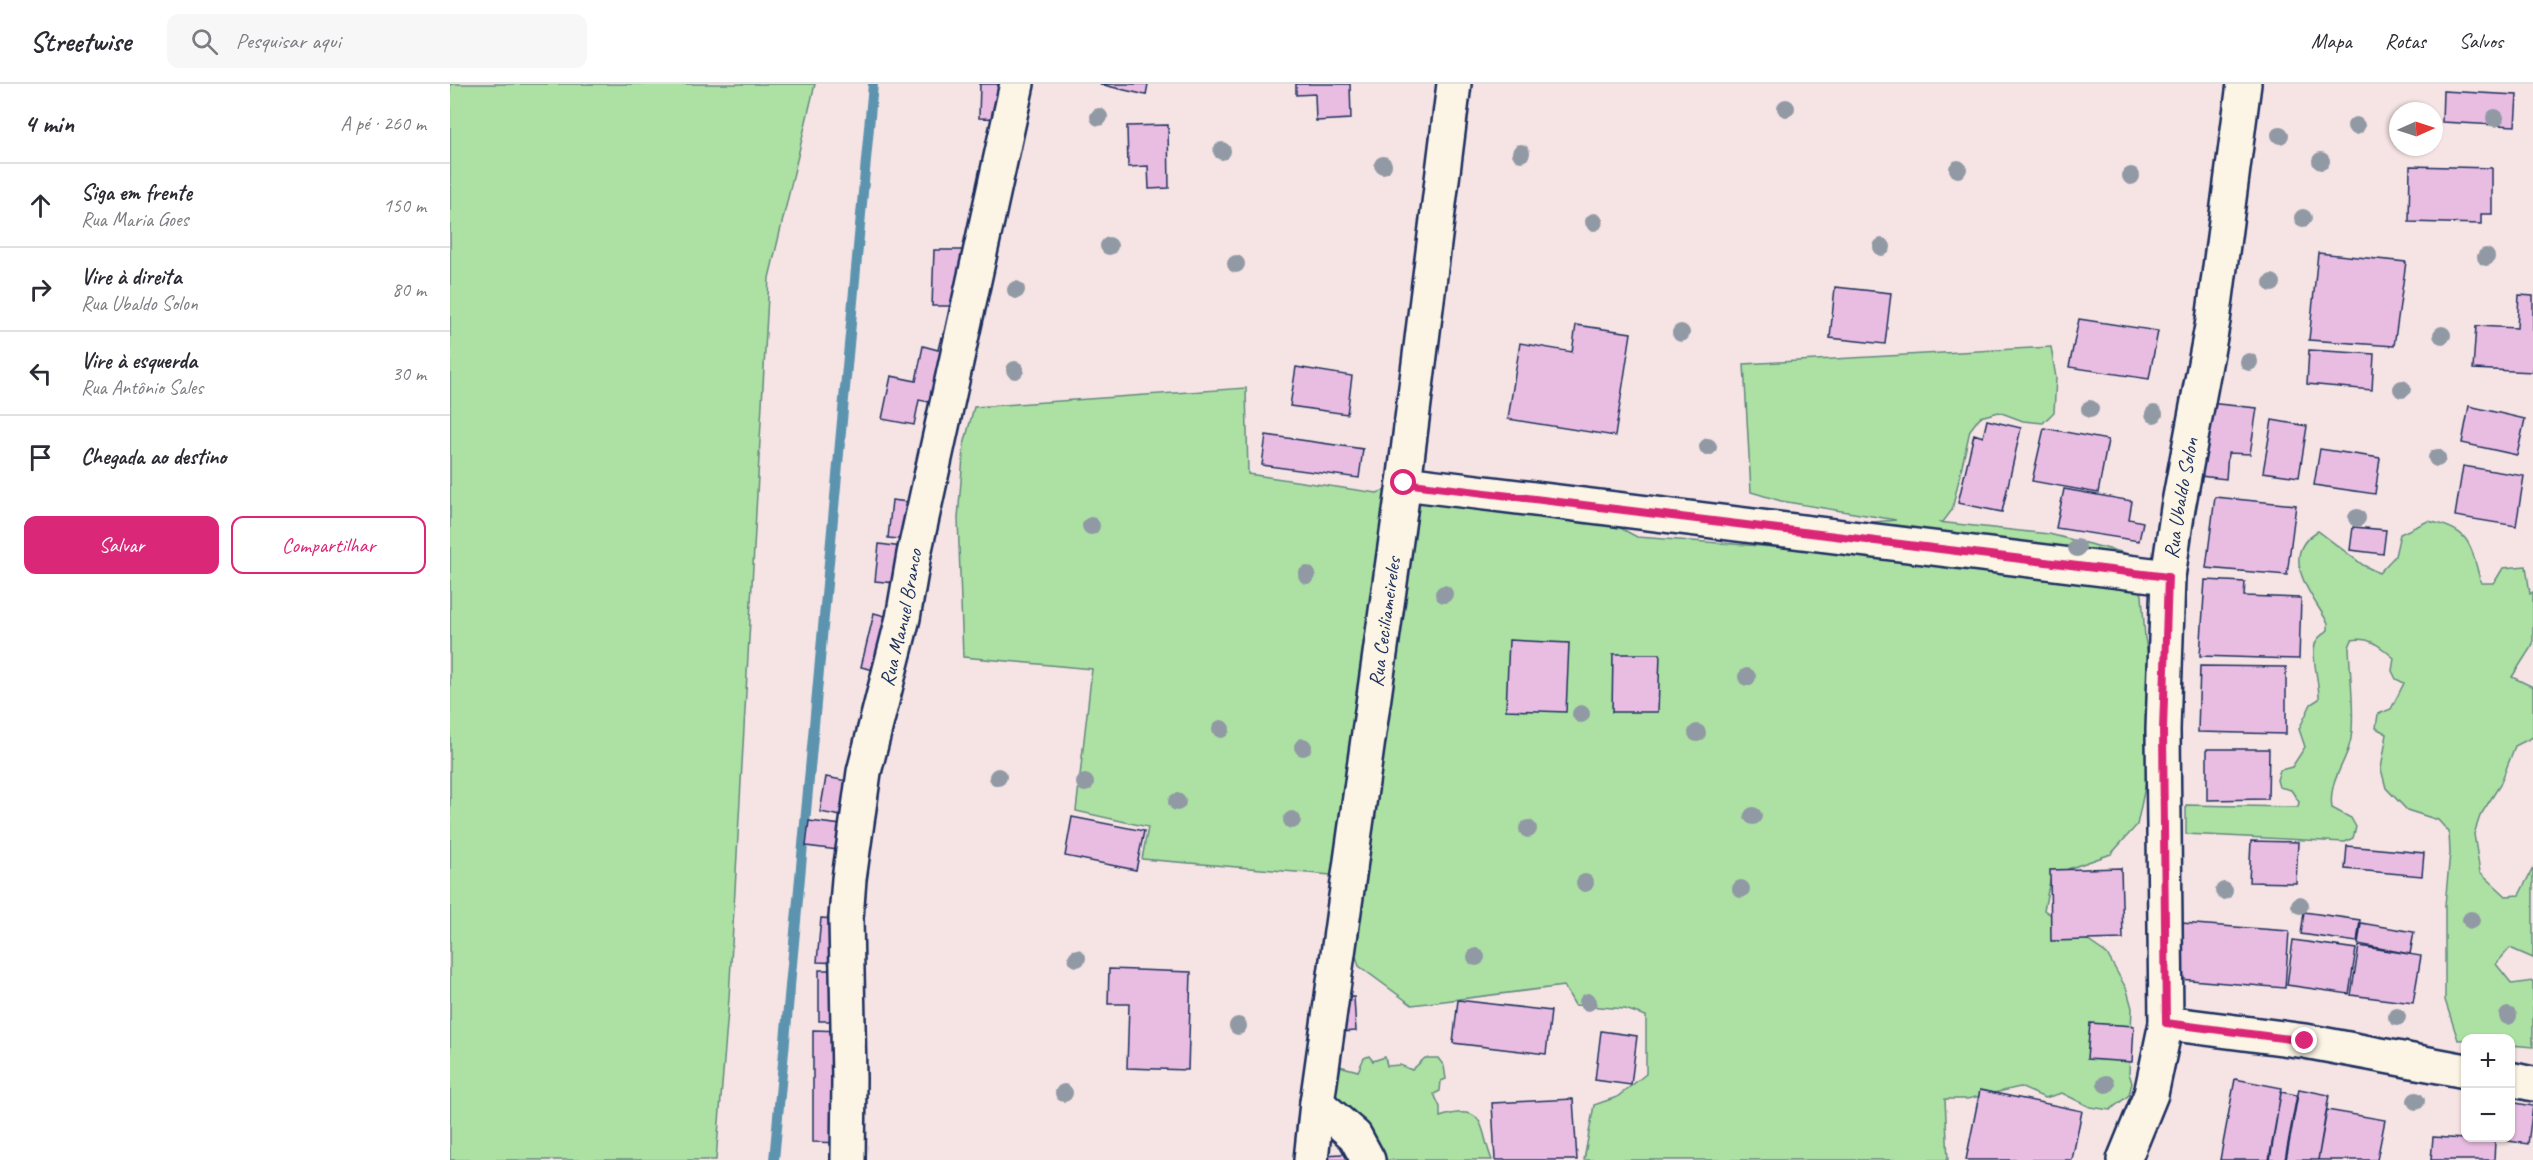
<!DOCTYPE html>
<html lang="pt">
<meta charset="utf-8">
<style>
body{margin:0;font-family:Caveat,sans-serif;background:#f7f7f7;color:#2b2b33}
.controls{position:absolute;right:18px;bottom:18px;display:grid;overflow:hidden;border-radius:12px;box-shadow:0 2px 4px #0004}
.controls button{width:54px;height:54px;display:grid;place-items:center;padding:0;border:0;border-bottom:2px solid #e1e1e2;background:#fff;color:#2b2b33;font:30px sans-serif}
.compass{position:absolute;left:1939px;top:18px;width:54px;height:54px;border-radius:50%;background:#fff;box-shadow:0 2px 4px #0004;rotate:87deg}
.stop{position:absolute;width:18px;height:18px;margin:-14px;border:4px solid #db2777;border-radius:50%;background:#fff}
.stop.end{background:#db2777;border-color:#fff;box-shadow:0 2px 6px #0008}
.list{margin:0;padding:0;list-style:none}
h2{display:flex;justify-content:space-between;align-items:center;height:78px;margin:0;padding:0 24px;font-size:26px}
h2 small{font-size:20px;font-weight:400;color:#7c7c81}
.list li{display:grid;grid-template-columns:39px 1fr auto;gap:18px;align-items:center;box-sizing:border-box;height:84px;padding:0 24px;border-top:2px solid #e1e1e2}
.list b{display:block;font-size:22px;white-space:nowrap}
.list p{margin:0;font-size:20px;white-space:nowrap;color:#7c7c81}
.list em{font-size:20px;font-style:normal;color:#7c7c81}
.actions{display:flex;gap:12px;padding:18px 24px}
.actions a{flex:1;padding:14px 0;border:2px solid #db2777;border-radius:12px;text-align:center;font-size:21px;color:#db2777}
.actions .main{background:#db2777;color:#fff}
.icon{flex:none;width:33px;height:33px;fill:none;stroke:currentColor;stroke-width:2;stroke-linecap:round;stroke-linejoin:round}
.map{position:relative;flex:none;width:2083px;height:1076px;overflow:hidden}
header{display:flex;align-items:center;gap:36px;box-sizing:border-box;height:84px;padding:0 30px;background:#fff;border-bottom:2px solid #e1e1e2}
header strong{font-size:28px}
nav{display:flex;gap:33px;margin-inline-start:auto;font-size:21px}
.search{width:420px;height:54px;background:#f7f7f7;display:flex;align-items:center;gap:15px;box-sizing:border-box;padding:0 21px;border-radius:12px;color:#7c7c81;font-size:22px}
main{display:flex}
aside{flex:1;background:#fff}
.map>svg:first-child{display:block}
</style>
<header>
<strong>Streetwise</strong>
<div class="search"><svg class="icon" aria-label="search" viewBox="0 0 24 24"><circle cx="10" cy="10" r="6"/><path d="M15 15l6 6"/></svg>Pesquisar aqui</div>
<nav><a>Mapa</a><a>Rotas</a><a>Salvos</a></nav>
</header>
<main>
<aside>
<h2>4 min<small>A pé · 260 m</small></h2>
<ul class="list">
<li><svg class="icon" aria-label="ahead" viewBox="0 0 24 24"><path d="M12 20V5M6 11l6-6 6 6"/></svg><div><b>Siga em frente</b><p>Rua Maria Goes</p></div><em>150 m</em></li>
<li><svg class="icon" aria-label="right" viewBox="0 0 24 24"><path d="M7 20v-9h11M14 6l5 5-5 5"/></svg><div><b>Vire à direita</b><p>Rua Ubaldo Solon</p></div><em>80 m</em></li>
<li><svg class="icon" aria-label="left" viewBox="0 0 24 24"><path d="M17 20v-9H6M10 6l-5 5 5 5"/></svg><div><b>Vire à esquerda</b><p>Rua Antônio Sales</p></div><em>30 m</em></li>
<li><svg class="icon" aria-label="arrive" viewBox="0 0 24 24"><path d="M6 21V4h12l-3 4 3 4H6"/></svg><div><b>Chegada ao destino</b></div></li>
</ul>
<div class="actions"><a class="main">Salvar</a><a>Compartilhar</a></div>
</aside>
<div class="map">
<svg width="2083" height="1076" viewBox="0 0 2083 1076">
<rect width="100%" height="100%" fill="#f6e4e4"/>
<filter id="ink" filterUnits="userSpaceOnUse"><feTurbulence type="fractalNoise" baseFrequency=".0167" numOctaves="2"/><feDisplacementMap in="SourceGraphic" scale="12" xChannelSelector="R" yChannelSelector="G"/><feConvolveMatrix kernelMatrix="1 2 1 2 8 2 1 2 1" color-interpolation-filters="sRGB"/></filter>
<g filter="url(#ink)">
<path fill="#ace1a3" stroke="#648880" stroke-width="1.5" d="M0,0H365L319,194L279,914L266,1076H0Z
M1601,263L1606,294L1604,328L1593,339L1573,337L1549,328L1530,333L1520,346L1502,426L1493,438H1488L1599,450L1675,469L1692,511L1695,554L1705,611V656L1687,741L1661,770L1618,785L1600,797L1594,826L1657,870L1677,906L1682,924L1679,989L1682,999L1679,1011L1660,1026L1640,1023L1612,1009L1595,1014L1570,1003L1517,1015H1495L1498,1076H1134L1144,1021L1167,1013L1196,990V932L1175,925L1125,921L1114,902L962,921L909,882L881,791L692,775L698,743L626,727L642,585L513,573L508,434L514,361L524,323L796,304L798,390L927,409L987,387L1083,397L1187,453L1324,463L1411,439L1446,436L1331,417L1301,408L1294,280Z
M1978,437C2022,446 2020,460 2031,499H2044L2053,484L2076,482L2080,510L2083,508V560L2062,593L2083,603V653L2065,662L2050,701L2030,732L2024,750L2030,788L2056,812L2069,811L2083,784V874L2060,864L2046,880L2062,900L2083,897V963L2061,961L2060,954L2008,956L1995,916V821L2000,769L1999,748L1988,736L1957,726L1936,704L1931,685L1937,650L1926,644L1928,630L1941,625L1954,599L1946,595L1942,587L1944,574C1931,563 1920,552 1902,556L1899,563C1900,590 1904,619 1902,646C1901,675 1877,695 1882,724L1901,734L1906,743L1903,754L1895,758L1736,750V721L1848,723L1849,718L1841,706L1829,703L1827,696L1830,686L1842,683L1855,663L1849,645L1861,620L1869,615C1870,600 1859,567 1867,556C1869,552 1875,549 1878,546V539C1862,511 1827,470 1868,447L1913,481L1929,489L1945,472L1950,450Z
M919,972L923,977L935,973L937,982L950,981L962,986L975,974H988L994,982L996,995L991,997L990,1007L984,1010L990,1023V1033C1038,1018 1029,1045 1042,1076H918L867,1019L882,980L908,987L914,974Z"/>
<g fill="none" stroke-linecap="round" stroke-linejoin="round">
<path stroke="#5c93ae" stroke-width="10" d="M324,1076L423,0"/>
</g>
<path fill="#e9bde2" stroke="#1b2f5e" stroke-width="1.5" d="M530,0H559L558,35L529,34Z
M649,0H698L696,11Z
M846,0H900L901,35L866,37L865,10L846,11Z
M1993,7L2067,11L2065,42L1992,38Z
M718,41L719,104L699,105L698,82L678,83L677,42Z
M1960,82L2042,84V130H2031V140L1959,138Z
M484,166H519L516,222H482Z
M1868,169L1956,178L1944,262L1859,256Z
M1385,203L1441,209L1435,260L1380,254Z
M2069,211L2083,212V288L2023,285L2026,242L2067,244Z
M1629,235L1708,247L1699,295L1619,283Z
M1126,241L1181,249L1165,352L1058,335L1070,259L1122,268Z
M491,253L509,256L496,321L469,316L464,341L432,335L441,292L466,297L473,262L488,266Z
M1859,266L1924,270L1922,306L1857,300Z
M846,283L902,292L897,330L840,322Z
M1758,319L1807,324L1800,370L1778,369L1776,395L1750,392Z
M2019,322L2075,335L2067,371L2012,359Z
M1537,336L1571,344L1552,428L1508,419L1524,350L1533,353Z
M1822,336L1857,342L1849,393L1813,388Z
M1594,344L1658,356L1648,409L1582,397Z
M816,351L913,365L909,394L812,381Z
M1870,365L1930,374L1925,410L1864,401Z
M2013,382L2074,392L2066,442L2005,432Z
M1614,405L1682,417L1679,435L1693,438L1689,457L1606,444Z
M1765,413L1846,421L1837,491L1756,484Z
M442,416L466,419L462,456L438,454Z
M1903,443L1936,446L1933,470L1900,466Z
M429,460L460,464L456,500L425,497Z
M1755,496L1795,498L1794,512L1851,514L1849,575L1750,572Z
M424,529L450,536L437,589L411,583Z
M1059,556L1119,559L1116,628L1056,626Z
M1163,570H1210L1208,628H1162Z
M1750,582L1836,583V650L1748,648Z
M1757,665H1819L1818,715L1757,716Z
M376,693L408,699L402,734L370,728Z
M622,733L694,747L686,786L615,772Z
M359,737L400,742L396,767L356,762Z
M1801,757L1848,758L1846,799L1799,798Z
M1897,762L1974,769L1972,792L1895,785Z
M1671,784L1673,855L1601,857L1600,786Z
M1854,828L1910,836L1907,858L1851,850Z
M371,834L395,836L393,879L367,878Z
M1731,839L1839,847L1835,904L1729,895Z
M1911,839L1964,848L1960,870L1908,860Z
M1843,856L1906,865L1899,910L1837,901Z
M1909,862L1971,872L1963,919L1901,911Z
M659,885L741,888L738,986L677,984L679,920H658Z
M369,886H393V937H369Z
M904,913L906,947L890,948L889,914Z
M1008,916L1101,927L1096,970L1003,959Z
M1640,939L1684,942L1682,978L1637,975Z
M363,946L394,947V1059L363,1058Z
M1151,947L1187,952L1181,1001L1145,996Z
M1785,995L1832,1004L1819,1076H1770Z
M1849,1005L1879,1011L1868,1076H1836Z
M1530,1006L1632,1027L1622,1076H1516Z
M1831,1008L1847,1011L1835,1076H1820Z
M1123,1015L1127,1076H1045L1042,1019Z
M2060,1018L2083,1022L2078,1060L2052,1056V1054H2060Z
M1877,1026L1935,1036L1927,1076H1868Z
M1983,1053L2045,1057L2044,1076H1981Z
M911,1069V1076H873V1071Z"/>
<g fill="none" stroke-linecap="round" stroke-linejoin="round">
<defs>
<g id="street">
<path d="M954,399L1718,493"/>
<path d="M1716,939L1855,957L2016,987"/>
<path d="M2060,995L2083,1000"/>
<path d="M867,1019L905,1052L918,1076"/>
<path id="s1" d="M398,1076L399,995L396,834L399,795L414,688L453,534L464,470L567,0"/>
<path id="s2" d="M861,1076L867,1019L954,399L1004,0"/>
<path id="s3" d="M1674,1076L1701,1010L1716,939L1713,646L1718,493L1728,424L1763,237L1794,0"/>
</g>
</defs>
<use href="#street" stroke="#1b2f5e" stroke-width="38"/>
<use href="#street" stroke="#fcf5e5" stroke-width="33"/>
</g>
<g fill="#9199a4">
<circle cx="1336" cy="24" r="9"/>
<circle cx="649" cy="33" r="9"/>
<circle cx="2045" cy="34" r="9"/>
<circle cx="1906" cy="42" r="9"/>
<circle cx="1830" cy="51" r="9"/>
<circle cx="772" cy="67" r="9"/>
<circle cx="1071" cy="69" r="9"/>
<circle cx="1871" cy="77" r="9"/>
<circle cx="933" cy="81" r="9"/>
<circle cx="1508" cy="85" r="9"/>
<circle cx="1681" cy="92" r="9"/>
<circle cx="1853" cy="134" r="9"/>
<circle cx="1144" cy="138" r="9"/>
<circle cx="659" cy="162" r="9"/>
<circle cx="1432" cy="163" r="9"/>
<circle cx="2036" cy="173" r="9"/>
<circle cx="786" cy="180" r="9"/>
<circle cx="1822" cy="199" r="9"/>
<circle cx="566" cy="206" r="9"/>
<circle cx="1231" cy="249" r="9"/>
<circle cx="1992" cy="251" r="9"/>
<circle cx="1799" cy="278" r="9"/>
<circle cx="565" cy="286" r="9"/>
<circle cx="1952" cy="305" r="9"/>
<circle cx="1640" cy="325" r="9"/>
<circle cx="1704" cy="330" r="9"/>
<circle cx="1258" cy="363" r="9"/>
<circle cx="1987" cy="374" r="9"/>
<circle cx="1907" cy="434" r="9"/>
<circle cx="641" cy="442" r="9"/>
<circle cx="1627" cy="464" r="9"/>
<circle cx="857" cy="491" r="9"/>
<circle cx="994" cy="510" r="9"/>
<circle cx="1297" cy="593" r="9"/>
<circle cx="1131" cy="630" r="9"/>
<circle cx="771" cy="645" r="9"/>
<circle cx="1247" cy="649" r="9"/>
<circle cx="853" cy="663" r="9"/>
<circle cx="548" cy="693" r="9"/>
<circle cx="635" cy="699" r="9"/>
<circle cx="727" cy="718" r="9"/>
<circle cx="1303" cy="732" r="9"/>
<circle cx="842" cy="736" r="9"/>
<circle cx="1078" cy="745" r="9"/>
<circle cx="1135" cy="799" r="9"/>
<circle cx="1291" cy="805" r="9"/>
<circle cx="1774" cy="807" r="9"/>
<circle cx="1850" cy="821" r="9"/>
<circle cx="2021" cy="836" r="9"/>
<circle cx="1026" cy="873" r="9"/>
<circle cx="627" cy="874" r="9"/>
<circle cx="1138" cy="918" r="9"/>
<circle cx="2058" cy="932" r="9"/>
<circle cx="1947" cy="933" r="9"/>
<circle cx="788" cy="942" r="9"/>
<circle cx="1656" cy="1000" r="9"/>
<circle cx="614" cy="1009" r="9"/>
<circle cx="1966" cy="1017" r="9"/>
</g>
</g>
<g fill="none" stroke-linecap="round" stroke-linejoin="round" filter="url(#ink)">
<path stroke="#db2777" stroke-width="8" d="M954,399L1718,493L1713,646L1716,939L1855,957"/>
</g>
<g text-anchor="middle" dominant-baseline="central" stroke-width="4.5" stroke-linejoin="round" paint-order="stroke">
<g font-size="21" fill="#1b2f5e" stroke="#fcf5e5">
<text stroke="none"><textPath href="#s3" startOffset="670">Rua Ubaldo Solon</textPath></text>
<text stroke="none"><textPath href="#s1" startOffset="548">Rua Manuel Branco</textPath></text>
<text stroke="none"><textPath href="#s2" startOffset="543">Rua Ceciliameireles</textPath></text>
</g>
</g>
</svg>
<div class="controls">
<button>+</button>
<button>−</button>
</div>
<svg class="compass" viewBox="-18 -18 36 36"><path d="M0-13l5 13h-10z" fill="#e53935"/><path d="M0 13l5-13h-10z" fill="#7c7c81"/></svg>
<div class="stop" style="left:954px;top:399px"></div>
<div class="stop end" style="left:1855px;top:957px"></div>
</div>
</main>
